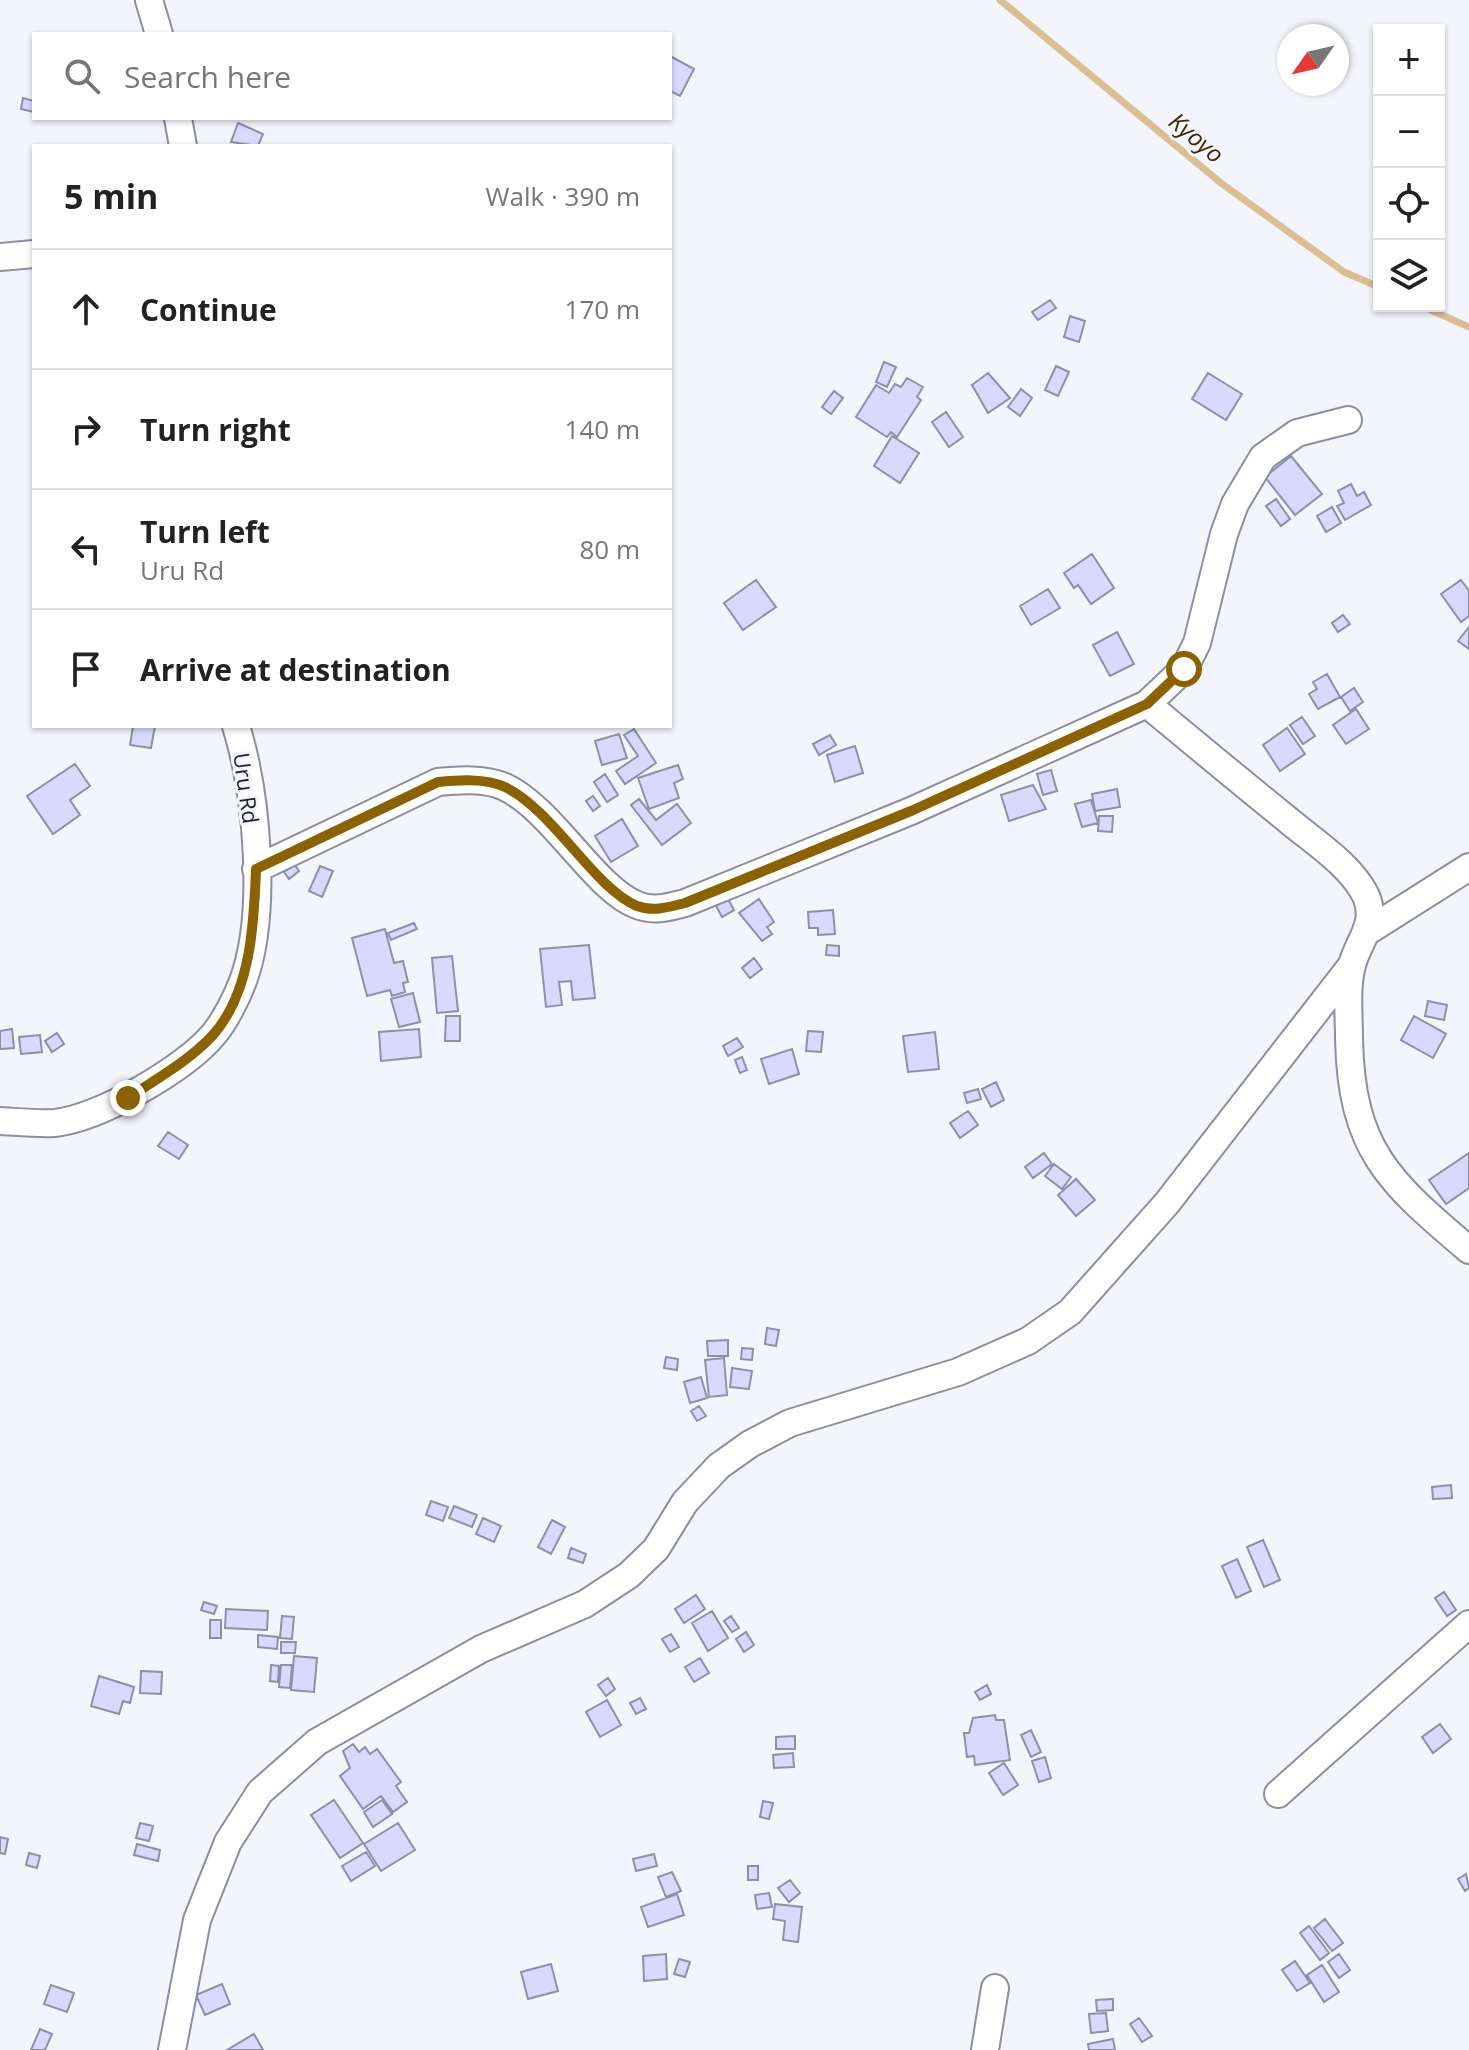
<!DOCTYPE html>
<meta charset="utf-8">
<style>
body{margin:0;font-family:"Open Sans",sans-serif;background:#f6f6f6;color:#222}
.controls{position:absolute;right:24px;top:24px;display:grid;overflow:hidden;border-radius:0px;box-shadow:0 2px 6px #0004}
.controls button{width:72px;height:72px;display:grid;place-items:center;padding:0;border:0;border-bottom:2px solid #e0e0e0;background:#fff;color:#222;font:40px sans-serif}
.compass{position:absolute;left:1277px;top:24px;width:72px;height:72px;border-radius:50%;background:#fff;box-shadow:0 2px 6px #0004;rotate:236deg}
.stop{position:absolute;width:24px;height:24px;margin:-18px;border:6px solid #8a6202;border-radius:50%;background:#fff}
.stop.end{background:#8a6202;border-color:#fff;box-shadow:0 2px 8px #0008}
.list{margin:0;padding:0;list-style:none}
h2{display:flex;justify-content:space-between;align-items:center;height:104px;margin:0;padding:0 32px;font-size:34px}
h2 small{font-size:26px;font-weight:400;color:#767676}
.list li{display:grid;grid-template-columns:52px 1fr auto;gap:24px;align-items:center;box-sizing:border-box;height:120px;padding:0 32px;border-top:2px solid #e0e0e0}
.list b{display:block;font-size:30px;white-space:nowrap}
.list p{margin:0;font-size:26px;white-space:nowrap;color:#767676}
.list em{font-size:26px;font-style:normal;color:#767676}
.icon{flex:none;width:44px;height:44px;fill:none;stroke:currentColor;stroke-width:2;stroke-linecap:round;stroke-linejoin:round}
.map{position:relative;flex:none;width:1469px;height:2050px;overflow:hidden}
.search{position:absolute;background:#fff;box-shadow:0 2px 6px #0004;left:32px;top:32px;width:640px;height:88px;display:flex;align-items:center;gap:20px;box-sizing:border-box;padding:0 28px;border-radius:0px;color:#767676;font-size:30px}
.panel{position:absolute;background:#fff;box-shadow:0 2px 6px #0004;left:32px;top:144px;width:640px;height:584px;border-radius:0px}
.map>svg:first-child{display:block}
</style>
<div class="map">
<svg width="1469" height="2050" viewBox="0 0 1469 2050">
<rect width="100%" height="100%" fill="#f4f4fd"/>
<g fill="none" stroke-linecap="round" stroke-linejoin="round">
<path stroke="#d9bf93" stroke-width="7" d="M1000,0L1221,183L1344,272L1379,287
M1422,306L1469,327"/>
</g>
<path fill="#d9d9ff" stroke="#8f8fa5" stroke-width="2" d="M670,56L694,69L680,96L670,91Z
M23,98L34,101V112L21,109Z
M238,123L263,134L258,146L231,142Z
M1050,300L1056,308L1038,320L1032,312Z
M1070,316L1085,321L1079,342L1064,337Z
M884,362L896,367L887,387L876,382Z
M1056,366L1069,372L1058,396L1045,390Z
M988,373L1010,398L988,413L972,385Z
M1208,373L1242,394L1226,420L1192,399Z
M907,378L923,387L917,397L921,400L897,437L891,432L887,437L856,417L876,385L889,393L895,384L901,387Z
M1021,389L1032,398L1020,416L1008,407Z
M834,391L843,398L831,414L822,407Z
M946,412L963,437L949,447L932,422Z
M892,436L919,453L900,483L874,466Z
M1291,456L1322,494L1295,515L1265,477Z
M1351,484L1357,496L1364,492L1371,505L1345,520L1337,506L1344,503L1338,491Z
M1276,499L1290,519L1281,526L1266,506Z
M1332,507L1341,523L1326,532L1317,516Z
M1092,554L1114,588L1091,604L1078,585L1074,588L1064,573Z
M756,580L776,607L743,630L724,603Z
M1461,580L1469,591V616L1461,622L1441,594Z
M1048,589L1060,608L1031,625L1020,606Z
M1343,615L1350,624L1338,632L1332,623Z
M1469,627V649L1458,641Z
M1117,632L1134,664L1110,676L1093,645Z
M1327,674L1340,697L1318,709L1309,694L1317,689L1313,682Z
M1354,688L1363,702L1350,711L1341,697Z
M1356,709L1369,729L1346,744L1333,725Z
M1302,717L1315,736L1303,744L1290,725Z
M133,726H155L151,748L130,745Z
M1287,728L1305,754L1280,771L1263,745Z
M634,729L656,763L625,784L616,771L638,756L624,735Z
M619,734L627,758L602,765L595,741Z
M830,735L836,745L819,755L813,744Z
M855,746L863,773L835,782L827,755Z
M75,764L90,786L70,800L80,815L53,834L27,796Z
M678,765L683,779L674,783L679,798L649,809L638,778Z
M1051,770L1057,791L1043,795L1037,774Z
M605,774L618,795L607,802L594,782Z
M1033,785L1046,809L1009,821L1001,795Z
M1117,789L1120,807L1095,811L1092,794Z
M593,796L600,806L593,811L586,801Z
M639,799L656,820L677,804L691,823L662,845L631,805Z
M1091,800L1098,823L1082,827L1075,804Z
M1099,816H1113L1112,832L1098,831Z
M622,819L638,846L611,862L595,836Z
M294,864L299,871L289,879L284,872Z
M320,866L333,871L322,897L309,891Z
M727,897L734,910L722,917L715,904Z
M759,899L774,922L767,927L772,934L762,941L739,913Z
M833,910L835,934L818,935V928H809L808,912Z
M414,923L417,929L391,940L388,933Z
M385,929L394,963L403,961L408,982L403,983L405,992L392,996L390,990L367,996L352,938Z
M589,945L595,998L573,1000L571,981L559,982L562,1005L546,1007L540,949Z
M827,945L839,946V956L826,955Z
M452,956L458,1011L437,1013L432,958Z
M754,958L762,969L750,978L742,968Z
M413,993L420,1022L399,1027L391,999Z
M1428,1001L1447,1005L1444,1020L1425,1016Z
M446,1016H460V1041H445Z
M1414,1016L1446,1034L1433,1058L1401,1040Z
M12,1029L14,1048L0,1049V1031Z
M419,1029L421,1057L381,1061L379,1032Z
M808,1031L823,1032L821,1052L806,1051Z
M935,1032L939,1069L908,1072L903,1036Z
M57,1033L64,1044L52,1052L45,1041Z
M40,1035L42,1052L21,1054L19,1037Z
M737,1038L743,1047L728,1056L723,1046Z
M792,1049L799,1074L769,1084L761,1059Z
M742,1057L747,1070L740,1073L735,1060Z
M996,1082L1004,1100L991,1107L982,1089Z
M978,1089L981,1099L967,1103L964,1093Z
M968,1111L978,1125L960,1138L950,1123Z
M168,1132L188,1145L179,1159L158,1146Z
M1044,1153L1052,1164L1033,1178L1025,1167Z
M1469,1153V1188L1446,1204L1429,1180Z
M1054,1164L1071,1177L1062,1189L1045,1176Z
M1076,1179L1095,1200L1076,1216L1058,1195Z
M767,1328L779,1330L776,1346L765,1344Z
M728,1340V1356H708L707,1341Z
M742,1348L753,1349L752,1360L741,1359Z
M666,1357L678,1359L677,1370L664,1368Z
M724,1358L727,1395L709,1397L705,1360Z
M732,1368L752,1371L749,1389L730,1387Z
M701,1377L707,1398L690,1403L684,1382Z
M699,1406L706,1416L697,1421L691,1411Z
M1451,1485L1452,1498L1433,1499L1432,1487Z
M431,1501L448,1507L443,1521L426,1515Z
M454,1506L477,1515L472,1527L449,1518Z
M483,1518L501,1526L494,1542L476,1534Z
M552,1520L565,1527L551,1554L538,1547Z
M1263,1540L1280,1580L1264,1587L1247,1547Z
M571,1548L586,1554L583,1563L568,1558Z
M1237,1559L1251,1591L1236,1598L1222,1566Z
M1444,1592L1456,1610L1447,1616L1435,1598Z
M696,1595L705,1609L684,1623L675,1609Z
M204,1602L217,1606L214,1614L201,1610Z
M226,1609L268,1611L267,1630L225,1628Z
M712,1611L728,1638L708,1651L692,1623Z
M282,1616L294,1617L292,1639L280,1638Z
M731,1616L739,1628L732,1632L724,1621Z
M210,1620H221V1638H210Z
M746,1632L754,1645L744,1652L736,1639Z
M671,1634L679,1647L670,1652L662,1639Z
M258,1635L278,1637L277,1649L258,1647Z
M281,1642H296L295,1653H281Z
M294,1656L317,1658L314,1692L291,1690Z
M700,1658L709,1673L694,1682L685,1667Z
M271,1665L279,1666L278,1682L270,1681Z
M281,1665H292L290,1688L279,1687Z
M141,1671L162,1672L161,1694L140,1693Z
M99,1676L134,1687L130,1703L123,1701L119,1714L91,1706Z
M608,1678L615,1689L606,1696L598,1685Z
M987,1685L991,1694L980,1700L975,1692Z
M640,1698L646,1709L636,1714L630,1703Z
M607,1700L621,1725L600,1737L586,1712Z
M995,1715L996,1720H1004L1010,1760L975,1765L974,1756L967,1757L964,1733H969L973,1718Z
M1440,1724L1451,1739L1433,1753L1422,1737Z
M1031,1730L1041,1752L1031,1757L1021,1735Z
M795,1736V1749H776V1737Z
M353,1744L359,1752L365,1747L370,1754L377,1749L401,1782L396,1786L407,1802L393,1812L381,1796L363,1809L340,1776L350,1768L343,1751Z
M793,1753L794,1767L774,1768L773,1755Z
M1045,1757L1051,1778L1039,1782L1032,1761Z
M1004,1763L1018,1785L1003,1795L989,1773Z
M334,1800L363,1843L340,1858L311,1815Z
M382,1800L392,1814L373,1827L364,1812Z
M763,1801L773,1803L769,1819L760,1817Z
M140,1823L153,1826L149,1841L136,1838Z
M398,1823L415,1850L381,1871L364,1844Z
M0,1837L8,1839L5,1854L0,1853Z
M137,1844L160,1850L158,1861L134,1855Z
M366,1852L375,1866L351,1881L342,1866Z
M29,1853L40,1856L37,1868L26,1865Z
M654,1854L657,1866L636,1871L633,1859Z
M748,1866H758V1880H748Z
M672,1872L681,1891L666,1897L658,1877Z
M1466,1874L1469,1888L1465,1891L1458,1879Z
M790,1880L800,1893L789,1902L778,1888Z
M769,1893L772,1907L757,1909L755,1895Z
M677,1894L684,1915L648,1927L641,1907Z
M775,1904L802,1907L798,1942L783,1940L785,1921L773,1919Z
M1325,1919L1343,1943L1332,1951L1314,1928Z
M1309,1926L1329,1953L1320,1960L1300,1933Z
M666,1954L667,1979L644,1981L643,1956Z
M1339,1954L1350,1970L1339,1978L1328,1962Z
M679,1959L690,1962L685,1977L674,1974Z
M1295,1961L1310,1983L1297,1991L1282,1970Z
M551,1964L558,1991L528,1999L521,1972Z
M1322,1965L1339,1992L1324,2002L1307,1975Z
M222,1984L230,2004L205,2015L196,1995Z
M51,1985L74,1993L67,2012L44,2004Z
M1113,1999V2010L1097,2011L1096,2000Z
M1106,2013L1108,2031L1091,2033L1089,2014Z
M1139,2018L1152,2036L1142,2042L1130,2024Z
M40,2029L52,2034L45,2050H31Z
M254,2034L263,2050H227Z
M1113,2039L1115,2050H1089L1088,2044Z"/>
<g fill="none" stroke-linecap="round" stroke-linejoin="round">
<defs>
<path id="minor" d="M149,0L159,34
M178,118L183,146
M0,257L34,254
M1147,704C1194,743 1241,782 1288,820C1314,842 1351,865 1366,896C1378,924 1358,941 1352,965C1346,987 1349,1016 1349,1038C1351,1150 1389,1182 1469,1250
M256,869L438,782C459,780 485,778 505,787C553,810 595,889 637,905C654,912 669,907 685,903L911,811L1147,704L1184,669L1197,643L1224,534L1235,504L1263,457L1297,433L1348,420
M1368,931L1469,867
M0,1121C18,1122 37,1124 55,1123C100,1118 185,1069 214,1034C225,1021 237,997 243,981C268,913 257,794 236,726
M1278,1794L1469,1624
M172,2050L197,1920L228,1842L260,1792L317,1742L481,1649L585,1604L629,1575L656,1549L685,1502L719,1466L750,1444L790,1423L958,1372L1028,1341L1070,1312L1167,1203L1352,965
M985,2050L995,1988"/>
</defs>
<use href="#minor" stroke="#8d8da3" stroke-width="30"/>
<use href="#minor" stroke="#fff" stroke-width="26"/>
</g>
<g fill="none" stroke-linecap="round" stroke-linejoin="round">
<path stroke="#8a6202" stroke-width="10" d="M128,1098C156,1079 189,1061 213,1035C251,992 254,924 256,869L438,782C459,780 485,778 505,787C553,810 595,889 637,906C653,912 669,907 685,903L911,811L1147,704L1184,669"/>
</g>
<g text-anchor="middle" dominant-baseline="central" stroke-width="6" stroke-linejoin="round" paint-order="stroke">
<g font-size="22" fill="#21212a" stroke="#f4f4fd">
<text transform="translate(247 788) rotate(82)">Uru Rd</text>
</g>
<g font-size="24" font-style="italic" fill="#3c2a05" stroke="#f4f4fd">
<text transform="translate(1197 137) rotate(40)">Kyoyo</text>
</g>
</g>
</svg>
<div class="controls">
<button>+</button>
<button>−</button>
<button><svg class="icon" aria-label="locate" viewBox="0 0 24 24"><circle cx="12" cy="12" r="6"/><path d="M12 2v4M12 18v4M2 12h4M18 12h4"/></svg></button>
<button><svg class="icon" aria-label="layers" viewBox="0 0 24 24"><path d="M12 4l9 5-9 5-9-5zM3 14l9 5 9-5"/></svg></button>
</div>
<svg class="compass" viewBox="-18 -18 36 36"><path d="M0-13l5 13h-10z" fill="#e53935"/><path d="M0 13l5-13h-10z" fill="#767676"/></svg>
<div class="stop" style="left:1184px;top:669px"></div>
<div class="stop end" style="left:128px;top:1098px"></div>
<div class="search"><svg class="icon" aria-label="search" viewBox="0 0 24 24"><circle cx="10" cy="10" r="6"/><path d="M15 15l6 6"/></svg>Search here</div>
<section class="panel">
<h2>5 min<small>Walk · 390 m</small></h2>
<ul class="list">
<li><svg class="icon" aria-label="ahead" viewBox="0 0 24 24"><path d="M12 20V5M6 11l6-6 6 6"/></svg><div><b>Continue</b></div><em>170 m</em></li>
<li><svg class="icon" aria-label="right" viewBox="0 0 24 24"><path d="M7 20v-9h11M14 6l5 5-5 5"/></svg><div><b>Turn right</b></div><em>140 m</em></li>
<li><svg class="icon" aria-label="left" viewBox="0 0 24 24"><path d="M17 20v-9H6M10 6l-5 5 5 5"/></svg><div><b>Turn left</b><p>Uru Rd</p></div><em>80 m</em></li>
<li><svg class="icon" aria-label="arrive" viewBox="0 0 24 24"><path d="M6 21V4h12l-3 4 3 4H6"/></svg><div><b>Arrive at destination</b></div></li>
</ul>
</section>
</div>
